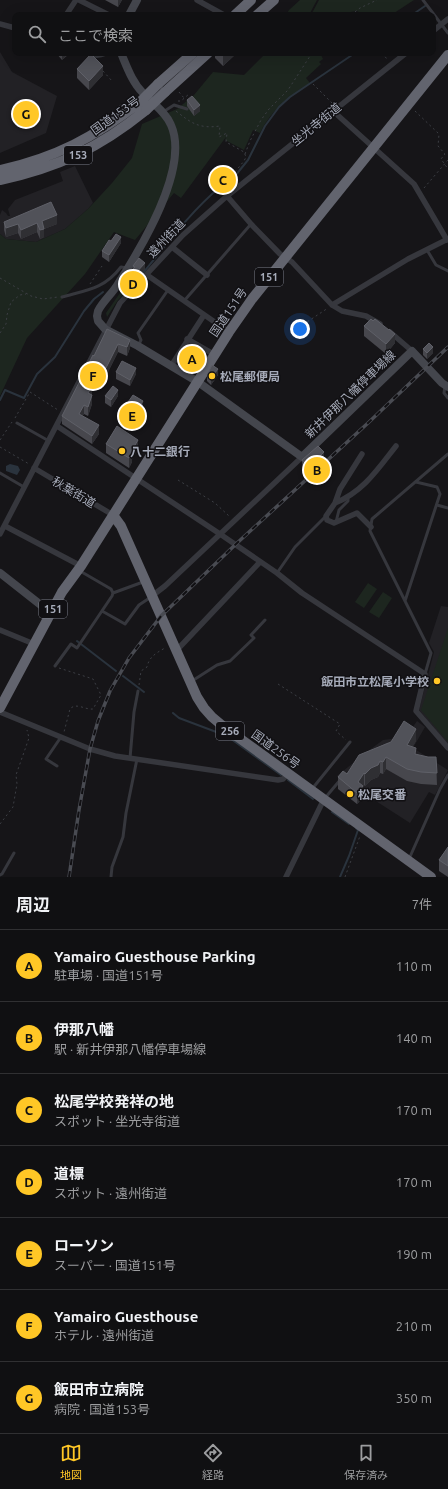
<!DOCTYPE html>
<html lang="ja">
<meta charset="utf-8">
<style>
body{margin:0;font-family:Ubuntu,"Noto Sans JP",sans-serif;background:#1e1e20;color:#f1f3f6}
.you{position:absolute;left:300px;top:329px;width:14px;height:14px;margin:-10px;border:3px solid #fff;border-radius:50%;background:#1a73e8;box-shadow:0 0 0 6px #1a73e833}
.badge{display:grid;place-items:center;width:26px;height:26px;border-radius:50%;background:#ffc726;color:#111;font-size:13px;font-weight:700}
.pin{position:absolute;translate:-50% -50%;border:2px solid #fff;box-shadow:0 1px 4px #0006}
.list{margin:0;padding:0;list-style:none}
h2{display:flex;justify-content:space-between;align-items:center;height:52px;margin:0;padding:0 16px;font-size:17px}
h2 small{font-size:13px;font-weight:400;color:#9c9d9f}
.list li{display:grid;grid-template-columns:26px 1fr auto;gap:12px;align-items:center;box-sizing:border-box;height:72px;padding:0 16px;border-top:1px solid #303032}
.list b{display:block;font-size:15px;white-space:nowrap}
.list p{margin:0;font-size:13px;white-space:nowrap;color:#9c9d9f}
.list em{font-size:13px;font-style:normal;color:#9c9d9f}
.icon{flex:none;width:22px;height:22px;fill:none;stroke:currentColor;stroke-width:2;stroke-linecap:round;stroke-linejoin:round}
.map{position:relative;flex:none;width:448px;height:877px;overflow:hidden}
.search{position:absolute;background:#101012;box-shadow:0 4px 16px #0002;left:12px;right:12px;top:12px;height:44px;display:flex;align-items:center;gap:10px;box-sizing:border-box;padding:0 14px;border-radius:8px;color:#9c9d9f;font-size:15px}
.sheet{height:556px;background:#101012}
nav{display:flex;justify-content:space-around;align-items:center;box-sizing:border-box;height:56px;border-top:1px solid #303032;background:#101012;font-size:11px;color:#9c9d9f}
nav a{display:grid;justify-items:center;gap:2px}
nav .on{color:#ffc726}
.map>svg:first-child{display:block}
</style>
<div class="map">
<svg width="448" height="877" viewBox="0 0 448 877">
<rect width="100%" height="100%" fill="#161518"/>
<path fill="#222125" d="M0,52L12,72L57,96L46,133L0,153Z
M75,166L93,203L88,209L65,229L36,242L6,239L0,234V215L2,210L6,213L8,216H10L8,209L15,200L63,181L60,172Z
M441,606L448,607V745L419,710L434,652L429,643Z
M417,721L425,727L413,748L448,770L435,795L429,792L410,823L337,776L364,754L383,740L398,738L410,731Z"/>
<path fill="#1d261f" d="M300,0H317L309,15H286L289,10Z
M319,0H414L391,15H363L357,11L351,12L350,15H311Z
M266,53H320L323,59L319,62L321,64L306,78L310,83C290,96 271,110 260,133L253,130L244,150L225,140L226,137L181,198L174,193L135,240L114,232L85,274L27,338L0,396V234L6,239L36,242L65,229L88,209L112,183L132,158L142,124L177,109L194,95L213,72L244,75Z
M129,280L135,284L118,300L107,317L106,313Z
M368,583L377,589L364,608L355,602Z
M383,592L392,598L379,618L369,612Z
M448,628V742L421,710Z"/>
<path fill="#2a333d" d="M10,464L18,466L20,470L17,475L6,471V466Z"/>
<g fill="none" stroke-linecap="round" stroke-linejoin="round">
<path stroke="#2a333d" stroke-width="2" d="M412,15L425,6
M235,176L248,160L265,126L279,107L290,97L355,53
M223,185L227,181
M138,279C164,248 188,214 220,187
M0,400L5,390L24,398L37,374L55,357L84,311L94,299L103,292
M77,641L116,671
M123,676L144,692
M173,713L179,718L227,736L281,775
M288,780L313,799
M332,812L349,824
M340,877L349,856L358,830L356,828"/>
<path stroke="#3c3e44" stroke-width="1" stroke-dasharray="2 3" stroke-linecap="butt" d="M351,15L360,8L377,0
M382,53L387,59
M103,71L112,81
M313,84L332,103
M179,92L184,98
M178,101H181L189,94
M176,111C191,123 199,129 220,126L219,137L227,133L226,142L244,152L246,157L244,161L225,184
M415,111L439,134L438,146L445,154L441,159L448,169
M107,115L122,104
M245,154L250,141L261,120L269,109L288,90L312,53
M424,188L448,160
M0,278L31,296L43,299L58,297
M90,284L102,266
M295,330L328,308
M0,333L6,324L7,315L11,302L20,295L26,294
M15,418L30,392L58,410
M0,440L12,422
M0,447L29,464
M178,480L215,503L229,516
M59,668L93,679L101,695L93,709C85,710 76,702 70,709L64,732
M278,684L340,724L336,731L346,740
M139,685L141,671L147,667C149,657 156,653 165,648
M0,824L13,807L17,784L16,775L29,738L27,730
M345,877L360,836"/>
<path stroke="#36373d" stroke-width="3" d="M423,0L448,33
M163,112L174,105L187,109
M210,176C218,180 222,188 227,196
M427,250L436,265L448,271
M62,297C87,290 104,289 121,267L127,268
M184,301L251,224
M138,346L141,340L138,333L168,290
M445,386L444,393L448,398
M17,423L49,441
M0,473L24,487
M437,505L448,508
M336,522L339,510L348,501V497
M277,573L295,547L326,516
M113,593L143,582
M405,601L440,494L437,487L416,482
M102,611L125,624L139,605L151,597
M55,666L71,644L77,648L112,596L113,593L111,589L80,571
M425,674L431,653L370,531L372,519L448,454
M192,681L217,665L230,661L254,638L251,635L265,620
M377,749L388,744
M130,758L134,712L138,691
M57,766L46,759L61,737
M312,789L350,742
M325,798L341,779
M409,859L440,789L448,775
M0,875L2,874L14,853
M111,877L112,867L123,837L126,813L137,759"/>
<path stroke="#36373d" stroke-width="5.5" d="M79,0L109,15
M197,0L224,15
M66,15L76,0
M0,24L15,28
M433,31L448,19
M88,53C95,56 99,56 106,53
M333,111L414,184L447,240
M227,196L251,224L280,254L292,262L332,305L342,311L366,316L380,324
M172,247L207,275
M147,275L229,332
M332,305L408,259L448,239
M390,332L412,351
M187,339L215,355
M171,366L204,315
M57,426L220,534L277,573L302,593L425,674L416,711L448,748
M362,454L340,489L335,503L326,516L327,520L334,523L357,513L371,527
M34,468L113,515
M335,503C363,492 378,469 396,446
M5,526L81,566
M0,534L120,303L183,235L227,196L406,53
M152,596L165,586L302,457
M0,630L34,644
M176,651L260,562
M0,712L90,749L115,756L278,780L283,779L288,774
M286,877L324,799"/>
<path stroke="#44464d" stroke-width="8" d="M129,15L137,0
M121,53C127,67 132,82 143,93C152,103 166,112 171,125C190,168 141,248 118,284C112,294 103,301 98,311L97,316L98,321L105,329L138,346L198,382L302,457L412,351L442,383L448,387
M0,573L51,613"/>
<path stroke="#62646e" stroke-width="10" d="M235,15L251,0
M257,15L274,0
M158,84L193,53
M165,92L208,53
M0,170C55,158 95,137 140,102
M0,180C59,167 99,148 146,110
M113,515L121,526L197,697L204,708L212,717L224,727L431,877
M0,708L62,592L81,566L229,332L252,299L448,55"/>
<defs>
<path id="rail" d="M69,877L79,810L90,749L98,721L110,691L129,658L161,616L236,544L368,423L448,347"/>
</defs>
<use href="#rail" stroke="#494b52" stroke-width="3.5"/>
<use href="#rail" stroke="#111013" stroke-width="2" stroke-dasharray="6" stroke-linecap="butt"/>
<path stroke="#62646e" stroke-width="10" d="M140,102L158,84
M146,110L165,92"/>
</g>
<path fill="#47474d" d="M105,0H122L118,7Z
M56,53H69V54L62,60Z
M215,53H237L223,66L215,58Z
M77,69L103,75L89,90L77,78Z
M187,100L200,111L194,116L187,106Z
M4,222L57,224L44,229V237L40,239L37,232L21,239L18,233L6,237L4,230Z
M111,241L121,243L109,262L102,257V251Z
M133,266L145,269L134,281L130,278V272L133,268Z
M364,326L395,343L386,354L364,336Z
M107,329L130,348L127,356L118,352L106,376L102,374L98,383L90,379L88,384L92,395V404L88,416L84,414L82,416L99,434L92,444L62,424V416L94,356Z
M423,349L433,353L427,359L423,355Z
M116,372L136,374L130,386L116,379Z
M207,375H218L211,385L207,381Z
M105,396H118L111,407L105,403Z
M143,410L132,428L121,422V412Z
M106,444L138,449L132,459V462L129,468L106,453Z
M324,458L322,460L327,471L320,478L312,470L308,472L302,466V460Z
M416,741L412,747L416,755L428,757H436L437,785L421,784L407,781L386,769L383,774L380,773L378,777L371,780L365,786L364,785L363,787V798L357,804L338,789V777Z
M448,847V877L439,871V860Z"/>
<path fill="#2f2f33" d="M118,0H122L118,7Z
M62,53H69L62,60Z
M223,53H237L223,66Z
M103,66V75L89,90V81Z
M200,105V111L194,116V110Z
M57,215V224L44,229V237L40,239V230L42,221Z
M37,223V232L21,239V230Z
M18,224V233L6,237V228Z
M121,237V243L109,262V255Z
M145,263V269L134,281V275Z
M395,334V343L386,354V344Z
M130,340V348L127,356V347Z
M118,344V352L106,376V368Z
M433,347V353L427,359V353Z
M102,366V374L98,383V375Z
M136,368V374L130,386V380Z
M218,369V375L211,385V378Z
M90,371V379L84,391V382Z
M92,386V395L88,393Z
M118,390V396L111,407V400Z
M92,395V404L88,416V407Z
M143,401V410L132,428V419Z
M84,405V414L79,422V414Z
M99,425V434L92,444V436Z
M138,440V449L132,459V462L129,468V458L131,452Z
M324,452V458L319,462V457Z
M312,464V470L308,472V467Z
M327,466V471L320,478V473Z
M416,729V741L407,756V745Z
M386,757V769L383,774V762Z
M380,761V773L378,777L371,780L365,786V774L371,768Z
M364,773V785L363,787V798L357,804L358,782Z"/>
<path fill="#515259" stroke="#5f6068" d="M91,54L103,66L89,81L77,69Z
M192,96L200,105L194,110L187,100Z
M51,202L57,215L42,221L44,229L40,230L37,223L21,230L18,224L6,228L4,222Z
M116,234L121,237L109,255L102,251L109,240L111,241Z
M139,258L145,263L134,275L130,272L135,267L133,266Z
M371,319L373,321L375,319L389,330V329L395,334L386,344L364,326Z
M107,329L130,340L127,347L118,344L106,368L102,366L98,375L90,371L84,382L92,386L88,393L92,395L88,407L84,405L79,414L99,425L92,436L62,416L93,355L94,356Z
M429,343L433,347L427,353L423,349Z
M122,361L136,368L130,380L116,372Z
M212,365L218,369L211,378L207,375Z
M113,386L118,390L111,400L105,396Z
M133,395L143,401L132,419L121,412Z
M117,426L138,440L131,452L132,453L129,458L106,444Z
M318,446L324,452L319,457L327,466L320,473L312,464L308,467L302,460Z
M404,721L416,729L407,745L416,748L415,754L428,757H436L437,773L421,772L407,769L386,757L383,762L380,761L378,765L371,768L365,774L364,773L358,782L363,786L357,793L338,777L343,771L347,774L359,755L391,742Z
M448,847V866L439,860Z"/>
<g fill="#ffc726" stroke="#111013" stroke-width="1.5">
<circle cx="212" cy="376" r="4"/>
<circle cx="122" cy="451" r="4"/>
<circle cx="437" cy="681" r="4"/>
<circle cx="350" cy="794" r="4"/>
</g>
<g text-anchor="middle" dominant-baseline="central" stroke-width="3" stroke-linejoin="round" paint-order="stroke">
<g fill="#111013" stroke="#797c87" stroke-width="1">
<rect x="64" y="146" width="28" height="18" rx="3"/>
<rect x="255" y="268" width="28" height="18" rx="3"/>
<rect x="39" y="600" width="28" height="18" rx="3"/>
<rect x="216" y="722" width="28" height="18" rx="3"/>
</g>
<g font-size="11" font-weight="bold" fill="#a6abb9">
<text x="78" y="155">153</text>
<text x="269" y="277">151</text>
<text x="53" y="609">151</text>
<text x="230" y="731">256</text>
</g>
<g font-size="12" fill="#a6abb9" stroke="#111013">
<text transform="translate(115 115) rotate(-36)">国道153号</text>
<text transform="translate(316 124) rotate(-39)">坐光寺街道</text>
<text transform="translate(166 238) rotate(-46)">遠州街道</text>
<text transform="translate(228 312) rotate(-56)">国道151号</text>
<text transform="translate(350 394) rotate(-44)">新井伊那八幡停車場線</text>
<text transform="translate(74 492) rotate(31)">秋葉街道</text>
<text transform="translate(276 749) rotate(36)">国道256号</text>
</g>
<g font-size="12" font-weight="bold" fill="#a6abb9" stroke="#111013" text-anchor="start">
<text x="220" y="376">松尾郵便局</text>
<text x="130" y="451">八十二銀行</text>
<text x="429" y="681" text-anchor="end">飯田市立松尾小学校</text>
<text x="358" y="794">松尾交番</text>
</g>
</g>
</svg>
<div class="you"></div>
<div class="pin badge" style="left:192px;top:359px">A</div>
<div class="pin badge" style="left:317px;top:470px">B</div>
<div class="pin badge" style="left:223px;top:180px">C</div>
<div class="pin badge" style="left:133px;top:284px">D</div>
<div class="pin badge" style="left:132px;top:416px">E</div>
<div class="pin badge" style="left:93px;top:376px">F</div>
<div class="pin badge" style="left:26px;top:114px">G</div>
<div class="search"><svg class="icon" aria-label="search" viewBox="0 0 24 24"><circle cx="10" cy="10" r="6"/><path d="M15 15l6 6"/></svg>ここで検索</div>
</div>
<section class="sheet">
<h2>周辺<small>7件</small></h2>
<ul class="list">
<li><span class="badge">A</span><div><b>Yamairo Guesthouse Parking</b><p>駐車場 · 国道151号</p></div><em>110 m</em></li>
<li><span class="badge">B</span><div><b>伊那八幡</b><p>駅 · 新井伊那八幡停車場線</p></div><em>140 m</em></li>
<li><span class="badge">C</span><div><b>松尾学校発祥の地</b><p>スポット · 坐光寺街道</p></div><em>170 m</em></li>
<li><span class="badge">D</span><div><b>道標</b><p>スポット · 遠州街道</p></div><em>170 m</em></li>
<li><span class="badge">E</span><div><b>ローソン</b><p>スーパー · 国道151号</p></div><em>190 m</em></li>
<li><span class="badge">F</span><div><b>Yamairo Guesthouse</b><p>ホテル · 遠州街道</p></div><em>210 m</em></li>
<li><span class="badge">G</span><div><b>飯田市立病院</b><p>病院 · 国道153号</p></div><em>350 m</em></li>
</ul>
</section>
<nav>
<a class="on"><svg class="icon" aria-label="map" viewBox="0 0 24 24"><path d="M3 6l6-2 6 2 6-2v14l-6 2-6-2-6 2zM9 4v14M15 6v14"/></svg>地図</a>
<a><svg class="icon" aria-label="directions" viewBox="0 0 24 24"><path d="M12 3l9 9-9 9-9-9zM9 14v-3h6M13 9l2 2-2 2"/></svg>経路</a>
<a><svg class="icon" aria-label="saved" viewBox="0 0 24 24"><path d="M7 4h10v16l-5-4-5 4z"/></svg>保存済み</a>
</nav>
